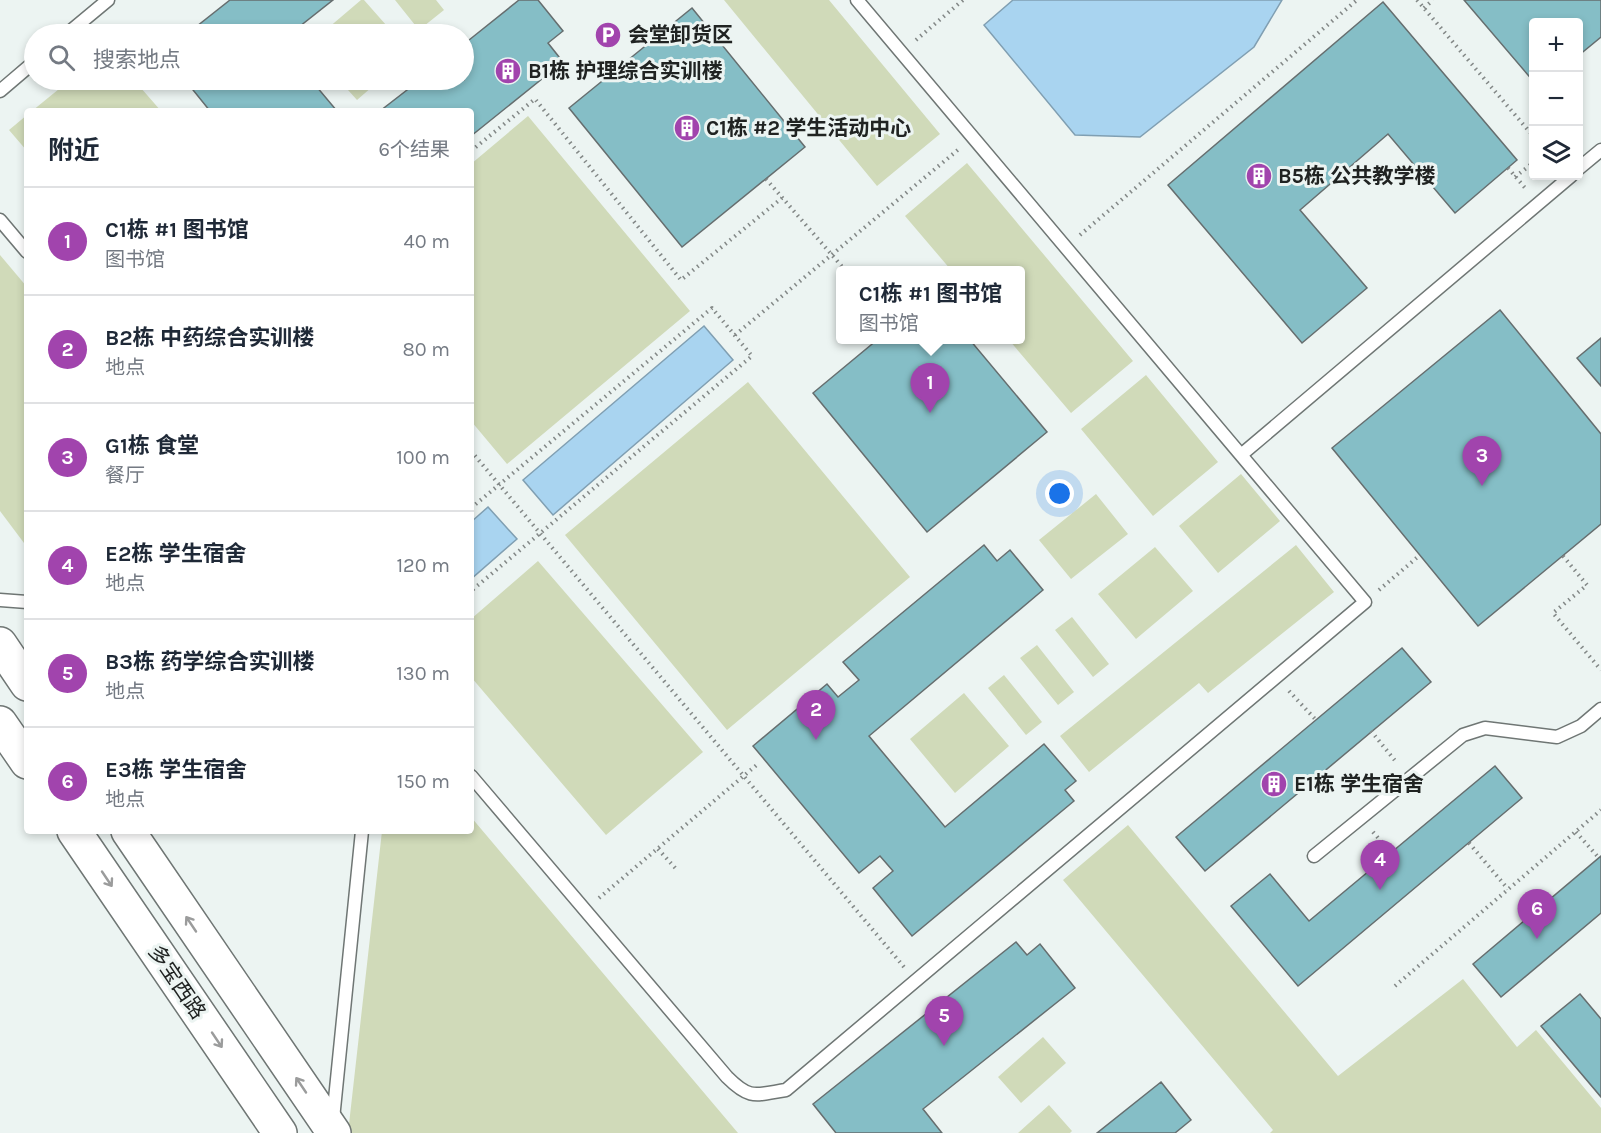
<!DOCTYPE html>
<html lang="zh">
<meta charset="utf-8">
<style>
body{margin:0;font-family:Karla,"Noto Sans SC",sans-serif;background:#f6f6f7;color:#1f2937}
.controls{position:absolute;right:18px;top:18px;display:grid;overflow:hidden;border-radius:6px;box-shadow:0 3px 9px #0003}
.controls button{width:54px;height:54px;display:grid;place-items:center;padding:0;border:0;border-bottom:2px solid #e0e1e3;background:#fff;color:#1f2937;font:30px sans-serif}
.you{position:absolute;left:1060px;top:494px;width:21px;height:21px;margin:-15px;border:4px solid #fff;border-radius:50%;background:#1a73e8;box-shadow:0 0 0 9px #1a73e833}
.badge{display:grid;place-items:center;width:39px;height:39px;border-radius:50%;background:#a144ad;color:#fff;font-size:20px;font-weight:700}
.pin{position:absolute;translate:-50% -50px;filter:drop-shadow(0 2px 3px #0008)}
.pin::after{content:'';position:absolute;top:32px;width:21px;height:18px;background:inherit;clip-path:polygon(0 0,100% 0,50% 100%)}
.popup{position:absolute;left:836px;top:266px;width:189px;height:78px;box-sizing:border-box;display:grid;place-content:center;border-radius:6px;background:#fff;filter:drop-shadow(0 2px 4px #0005);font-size:20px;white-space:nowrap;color:#747a83}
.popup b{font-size:22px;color:#1f2937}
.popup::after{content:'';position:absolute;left:50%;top:100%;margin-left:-12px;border:12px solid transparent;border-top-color:#fff}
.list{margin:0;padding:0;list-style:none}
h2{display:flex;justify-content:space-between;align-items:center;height:78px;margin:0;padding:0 24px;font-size:26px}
h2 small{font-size:20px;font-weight:400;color:#747a83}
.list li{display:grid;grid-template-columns:39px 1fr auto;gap:18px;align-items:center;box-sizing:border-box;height:108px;padding:0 24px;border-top:2px solid #e0e1e3}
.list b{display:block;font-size:22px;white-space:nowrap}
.list p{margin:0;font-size:20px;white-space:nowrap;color:#747a83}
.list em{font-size:20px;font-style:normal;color:#747a83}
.icon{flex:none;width:33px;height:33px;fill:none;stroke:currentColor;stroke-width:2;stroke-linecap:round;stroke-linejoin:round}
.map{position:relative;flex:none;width:1601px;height:1133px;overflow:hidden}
.search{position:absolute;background:#fff;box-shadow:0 3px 9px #0003;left:24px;top:24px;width:450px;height:66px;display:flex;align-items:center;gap:15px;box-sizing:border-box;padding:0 21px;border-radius:33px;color:#747a83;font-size:22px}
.panel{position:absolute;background:#fff;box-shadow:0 3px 9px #0003;left:24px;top:108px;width:450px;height:726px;border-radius:6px}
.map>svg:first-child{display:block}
</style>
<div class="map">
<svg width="1601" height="1133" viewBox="0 0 1601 1133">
<rect width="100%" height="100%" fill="#ecf4f2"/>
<path fill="#d0dab9" d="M361,0H364L394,34H321Z
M395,0H436L444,10L419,30Z
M724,0H829L940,134L877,186Z
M70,80H134L161,111H32Z
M339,80H380L357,100Z
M27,115V151L9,130Z
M528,116L690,311L507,464L471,421V164Z
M967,163L1133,361L1071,413L1009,340H1020V270H951L905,216Z
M0,255L27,287V547L0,511Z
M1146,375L1218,462L1153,516L1081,429Z
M748,382L910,577L727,730L565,535Z
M1241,474L1280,521L1218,573L1179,526Z
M1096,494L1128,534L1071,579L1039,540Z
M1296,545L1334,592L1208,693L1199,683L1089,772L1060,736Z
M1155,547L1193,591L1136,639L1098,594Z
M538,561L703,752L606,835L471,677V619Z
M1072,617L1109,664L1093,677L1055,630Z
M1037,645L1074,692L1058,705L1020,658Z
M1004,675L1042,722L1026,735L988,688Z
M964,693L1009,746L955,793L910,739Z
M471,817L738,1133H348L382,831H471Z
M1128,825L1338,1076L1463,979L1517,1047L1536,1030L1601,1108V1133H1270L1273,1130L1063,880Z
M1043,1037L1066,1063L1021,1103L998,1077Z
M1049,1105L1072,1131L1070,1133H1018Z"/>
<path fill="#a9d4f0" stroke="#809fb2" stroke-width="1.5" d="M1013,0H1282L1254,47L1140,137L1075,135L984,25Z
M704,326L733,360L553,515L523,480Z
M488,507L517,539L471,579V522Z"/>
<path fill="#85bec6" stroke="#666e6f" stroke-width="1.5" d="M230,0H333L290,34H187Z
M519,0H538L563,31L548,43L563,62L471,136V111H380L420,80H464V44Z
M1464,0H1601V37L1578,56V22H1534V82Z
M1383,2L1517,160L1455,213L1388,134L1300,210L1367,288L1302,343L1168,185Z
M692,8L805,147L682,247L569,108Z
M185,80H311L337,111H210Z
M1500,310L1601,434V524L1478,626L1332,448Z
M1601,338V386L1577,358Z
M877,340H970L1047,432L927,532L813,393Z
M984,545L997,561L1010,550L1043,590L869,736L945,827L1044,744L1076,781L1065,790L1074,801L912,936L873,888L893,871L880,856L859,873L753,746L827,684L838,697L859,680L843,662Z
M1402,648L1431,682L1205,871L1176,837Z
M1495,766L1522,798L1298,986L1231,906L1270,874L1309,921Z
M1601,856V913L1501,997L1473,964Z
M1016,942L1027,955L1040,944L1075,988L923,1109L942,1133H836L813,1104Z
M1580,994L1601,1019V1097L1541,1026Z
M1161,1082L1191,1120L1175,1133H1097Z"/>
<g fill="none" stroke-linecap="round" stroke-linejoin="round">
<defs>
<path id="lane" d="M67,34L108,0
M0,91L34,62
M1578,169L1601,150
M0,220L27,252
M1241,455L1571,176
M0,600L27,602
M471,776L727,1077C750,1100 755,1095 786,1090L1365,602L857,0
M1314,856L1463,735L1485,728L1557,737L1581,726L1601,709
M333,1119L362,831"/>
<path id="secondary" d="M0,644L27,684
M0,723L27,762
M74,831L280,1133
M128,831L334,1133"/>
</defs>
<use href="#lane" stroke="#6f7674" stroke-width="15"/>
<use href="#secondary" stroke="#6f7674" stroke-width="36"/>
<path stroke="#838887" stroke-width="4" stroke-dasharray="1.5 4.5" stroke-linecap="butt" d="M1417,0L1534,137
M1424,8L1433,0
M916,40L963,0
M471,151L535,99L681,280L782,198
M1508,168L1526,189
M1515,177L1534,162
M766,179L845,270
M1080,235L1357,0
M735,335L959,149
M471,451L904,967
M471,508L712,308L752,356L471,591
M1563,556L1587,585L1553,613L1601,670
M1379,590L1420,555
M1289,691L1316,720
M1371,731L1397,763
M1373,832L1391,853
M1576,832L1599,858
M1469,843L1508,889
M658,849L678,871
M599,898L759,763
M1395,986L1601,810"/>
<use href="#lane" stroke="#fff" stroke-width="12"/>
<use href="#secondary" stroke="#fff" stroke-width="33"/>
</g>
<defs><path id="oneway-shaft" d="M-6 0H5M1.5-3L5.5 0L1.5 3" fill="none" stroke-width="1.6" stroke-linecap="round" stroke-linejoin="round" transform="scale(1.5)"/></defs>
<g stroke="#9b9c9c">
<use href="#oneway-shaft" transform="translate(107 879) rotate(56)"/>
<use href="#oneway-shaft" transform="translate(191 924) rotate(-124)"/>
<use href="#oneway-shaft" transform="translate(217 1040) rotate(56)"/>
<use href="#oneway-shaft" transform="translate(301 1085) rotate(-124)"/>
</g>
<defs>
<symbol id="parking-disc" viewBox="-11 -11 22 22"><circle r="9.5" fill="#a144ad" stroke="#ecf4f2"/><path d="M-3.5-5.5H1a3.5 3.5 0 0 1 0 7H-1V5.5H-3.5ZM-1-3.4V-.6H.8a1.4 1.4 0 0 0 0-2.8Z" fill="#fff"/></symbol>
<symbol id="building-disc" viewBox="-11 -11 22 22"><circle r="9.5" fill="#a144ad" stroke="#ecf4f2"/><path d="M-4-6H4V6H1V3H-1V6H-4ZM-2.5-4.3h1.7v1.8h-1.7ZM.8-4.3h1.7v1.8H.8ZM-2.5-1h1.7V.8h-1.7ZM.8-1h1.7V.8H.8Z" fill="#fff"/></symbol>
</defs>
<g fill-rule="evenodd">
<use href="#parking-disc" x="593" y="20" width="30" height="30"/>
<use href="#building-disc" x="493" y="56" width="30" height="30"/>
<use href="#building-disc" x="672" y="113" width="30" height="30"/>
<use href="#building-disc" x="1244" y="161" width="30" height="30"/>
<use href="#building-disc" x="1259" y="769" width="30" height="30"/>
</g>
<g text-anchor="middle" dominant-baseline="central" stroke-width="6" stroke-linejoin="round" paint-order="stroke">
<g font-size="21" font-weight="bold" fill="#202322" stroke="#ecf4f2" text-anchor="start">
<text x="628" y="35">会堂卸货区</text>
<text x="528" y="71">B1栋 护理综合实训楼</text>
<text x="706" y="128">C1栋 #2 学生活动中心</text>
<text x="1278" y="176">B5栋 公共教学楼</text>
<text x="1294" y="784">E1栋 学生宿舍</text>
</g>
<g font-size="21" fill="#202322" stroke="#ecf4f2">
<text transform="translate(177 982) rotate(56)">多宝西路</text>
</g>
</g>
</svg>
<div class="controls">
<button>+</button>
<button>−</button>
<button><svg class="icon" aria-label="layers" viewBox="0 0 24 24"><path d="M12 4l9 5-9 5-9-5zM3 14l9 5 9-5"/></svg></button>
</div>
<div class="you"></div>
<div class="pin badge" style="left:930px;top:413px">1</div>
<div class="popup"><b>C1栋 #1 图书馆</b>图书馆</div>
<div class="pin badge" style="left:816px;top:740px">2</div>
<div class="pin badge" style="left:1482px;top:486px">3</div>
<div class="pin badge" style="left:1380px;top:890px">4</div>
<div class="pin badge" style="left:944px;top:1046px">5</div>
<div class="pin badge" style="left:1537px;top:939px">6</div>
<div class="search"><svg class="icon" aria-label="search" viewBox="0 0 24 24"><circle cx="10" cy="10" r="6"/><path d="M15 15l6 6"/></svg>搜索地点</div>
<section class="panel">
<h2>附近<small>6个结果</small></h2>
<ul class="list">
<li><span class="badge">1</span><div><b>C1栋 #1 图书馆</b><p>图书馆</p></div><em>40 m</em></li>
<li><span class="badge">2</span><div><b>B2栋 中药综合实训楼</b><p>地点</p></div><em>80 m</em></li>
<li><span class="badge">3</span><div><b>G1栋 食堂</b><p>餐厅</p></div><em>100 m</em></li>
<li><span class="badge">4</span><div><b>E2栋 学生宿舍</b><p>地点</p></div><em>120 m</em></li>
<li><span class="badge">5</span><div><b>B3栋 药学综合实训楼</b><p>地点</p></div><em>130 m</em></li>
<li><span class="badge">6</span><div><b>E3栋 学生宿舍</b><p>地点</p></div><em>150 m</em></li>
</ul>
</section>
</div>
